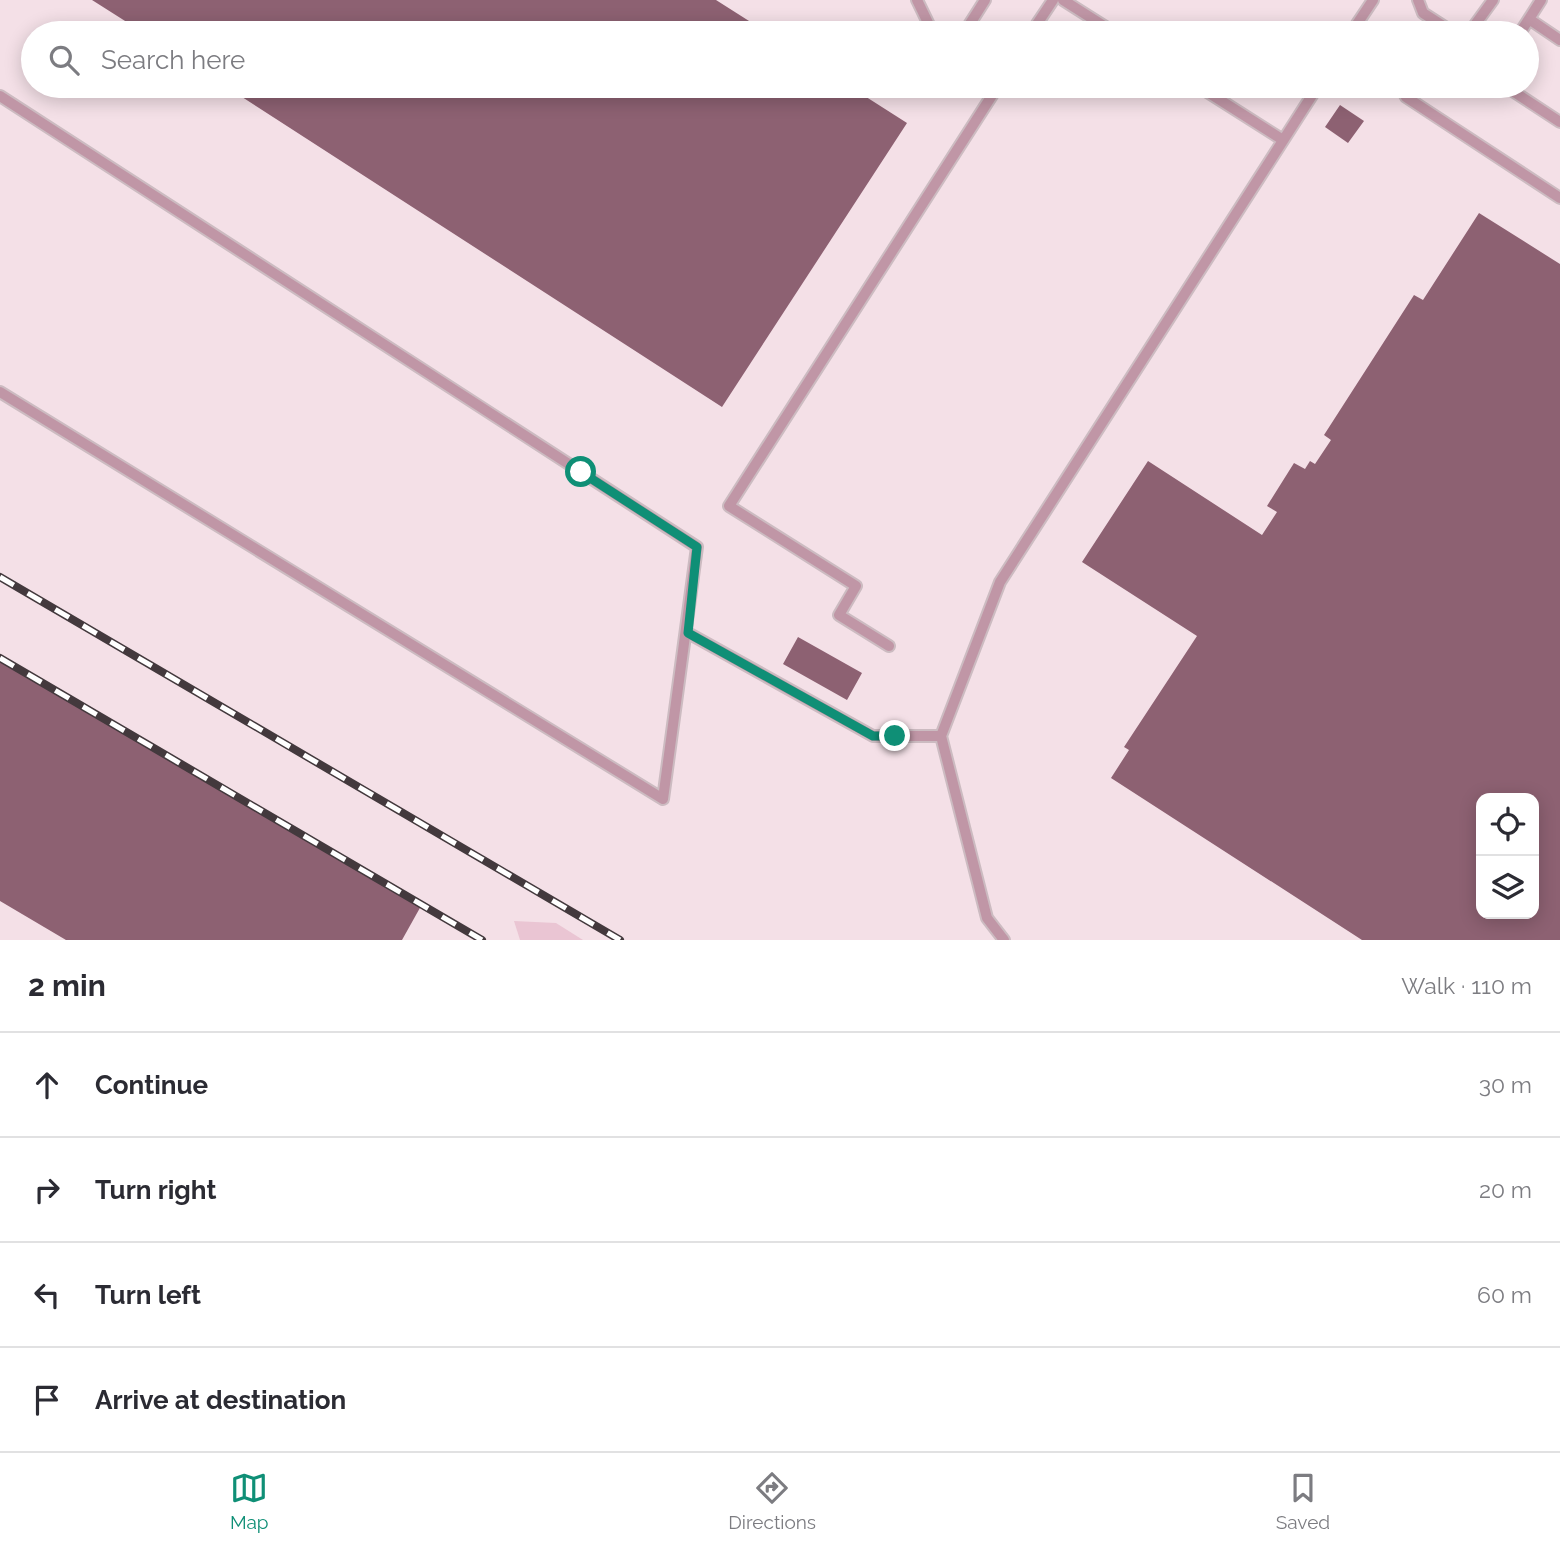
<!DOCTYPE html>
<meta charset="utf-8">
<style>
body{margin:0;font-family:Raleway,sans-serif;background:#f2f2f3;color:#2b2b33}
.controls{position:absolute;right:21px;bottom:21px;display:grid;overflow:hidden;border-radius:14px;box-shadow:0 4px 18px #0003}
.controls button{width:63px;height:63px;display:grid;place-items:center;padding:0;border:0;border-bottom:2px solid #e1e1e2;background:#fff;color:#2b2b33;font:35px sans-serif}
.stop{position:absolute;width:21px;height:21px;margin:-16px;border:5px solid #0f8f76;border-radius:50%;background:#fff}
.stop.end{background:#0f8f76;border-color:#fff;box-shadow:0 2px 7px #0008}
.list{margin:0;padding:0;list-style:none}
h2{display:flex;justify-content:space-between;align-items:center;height:91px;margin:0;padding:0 28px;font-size:30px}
h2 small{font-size:23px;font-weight:400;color:#7c7c81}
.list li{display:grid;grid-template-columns:46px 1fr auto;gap:21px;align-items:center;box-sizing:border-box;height:105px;padding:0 28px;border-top:2px solid #e1e1e2}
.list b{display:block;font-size:26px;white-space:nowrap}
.list em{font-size:23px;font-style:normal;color:#7c7c81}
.icon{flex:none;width:38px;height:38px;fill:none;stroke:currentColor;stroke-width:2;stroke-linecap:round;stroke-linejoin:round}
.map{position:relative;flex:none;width:1560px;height:940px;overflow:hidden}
.search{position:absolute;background:#fff;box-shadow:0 4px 18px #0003;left:21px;right:21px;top:21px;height:77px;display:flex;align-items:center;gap:18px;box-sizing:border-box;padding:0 24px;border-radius:38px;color:#7c7c81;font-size:26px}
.sheet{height:511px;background:#fff}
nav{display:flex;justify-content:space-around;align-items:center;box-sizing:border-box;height:98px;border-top:2px solid #e1e1e2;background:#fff;font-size:19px;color:#7c7c81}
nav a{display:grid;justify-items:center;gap:4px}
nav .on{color:#0f8f76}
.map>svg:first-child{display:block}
</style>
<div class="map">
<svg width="1560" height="940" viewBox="0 0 1560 940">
<rect width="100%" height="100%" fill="#f4e0e7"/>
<path fill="#eac5d3" d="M514,921L556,923L583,940H520Z"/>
<path fill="#8d6172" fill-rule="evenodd" d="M92,0H716L768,33H144Z
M225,86H849L907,123L722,407Z
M1340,105L1364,121L1348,143L1325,127Z
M1479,213L1560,264V940H1362L1111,778L1129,750L1124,747L1197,636L1082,562L1148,461L1262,535L1277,512L1267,506L1294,463L1305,469L1310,461L1315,464L1331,440L1324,435L1414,295L1423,300ZM1481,798H1534V914H1481Z
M798,637L862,673L847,700L783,664Z
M0,660L421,906L402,940H66L0,901Z"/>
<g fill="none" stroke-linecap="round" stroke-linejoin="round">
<defs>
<path id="lane" d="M917,0L933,33
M1063,0L1115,33
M1418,0L1423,13L1454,33
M1529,19L1560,40
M964,33L985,0
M1031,33L1053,0
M1351,33L1373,0
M1469,33L1493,0
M1520,33L1541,0
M1198,86L1283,140
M1400,86L1406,97L1560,198
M1505,86L1560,122
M0,96L697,547L663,799L0,392
M688,633L873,736H941
M889,646L839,615L856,586L729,506L998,86
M1004,940L987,918L941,736L1000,582L1318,86"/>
</defs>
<use href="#lane" stroke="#ccbbc1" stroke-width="14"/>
<use href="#lane" stroke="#c096a6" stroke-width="10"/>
<defs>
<path id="rail" d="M0,577L620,940
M0,658L482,940"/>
</defs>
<use href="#rail" stroke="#43393d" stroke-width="8"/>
<use href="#rail" stroke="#fff" stroke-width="5" stroke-dasharray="16" stroke-linecap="butt"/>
</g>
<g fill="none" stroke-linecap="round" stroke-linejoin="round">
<path stroke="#0f8f76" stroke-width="9" d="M581,472L697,547L688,633L873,736H895"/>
</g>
</svg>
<div class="controls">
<button><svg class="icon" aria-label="locate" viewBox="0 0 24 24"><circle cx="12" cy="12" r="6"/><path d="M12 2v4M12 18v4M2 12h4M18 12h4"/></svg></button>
<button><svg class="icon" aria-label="layers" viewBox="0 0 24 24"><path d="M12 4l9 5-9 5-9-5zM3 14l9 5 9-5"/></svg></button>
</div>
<div class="stop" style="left:581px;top:472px"></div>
<div class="stop end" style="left:895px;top:736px"></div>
<div class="search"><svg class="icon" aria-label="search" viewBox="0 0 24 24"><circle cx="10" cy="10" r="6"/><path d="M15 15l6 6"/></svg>Search here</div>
</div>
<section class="sheet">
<h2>2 min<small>Walk · 110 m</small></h2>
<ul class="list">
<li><svg class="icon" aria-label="ahead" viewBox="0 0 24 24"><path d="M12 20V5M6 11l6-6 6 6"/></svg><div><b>Continue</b></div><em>30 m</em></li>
<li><svg class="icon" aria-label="right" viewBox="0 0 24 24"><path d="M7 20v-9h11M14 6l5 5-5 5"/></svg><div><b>Turn right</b></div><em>20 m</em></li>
<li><svg class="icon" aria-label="left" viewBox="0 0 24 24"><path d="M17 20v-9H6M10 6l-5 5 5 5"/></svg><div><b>Turn left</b></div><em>60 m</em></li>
<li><svg class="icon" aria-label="arrive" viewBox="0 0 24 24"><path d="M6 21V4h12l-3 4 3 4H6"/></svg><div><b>Arrive at destination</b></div></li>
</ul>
</section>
<nav>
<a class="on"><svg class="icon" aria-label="map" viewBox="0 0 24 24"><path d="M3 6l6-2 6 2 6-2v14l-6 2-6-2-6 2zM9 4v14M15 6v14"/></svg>Map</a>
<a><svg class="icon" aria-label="directions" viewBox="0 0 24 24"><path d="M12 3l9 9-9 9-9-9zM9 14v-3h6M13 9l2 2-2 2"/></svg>Directions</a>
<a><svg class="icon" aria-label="saved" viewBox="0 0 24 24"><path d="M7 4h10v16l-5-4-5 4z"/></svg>Saved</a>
</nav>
